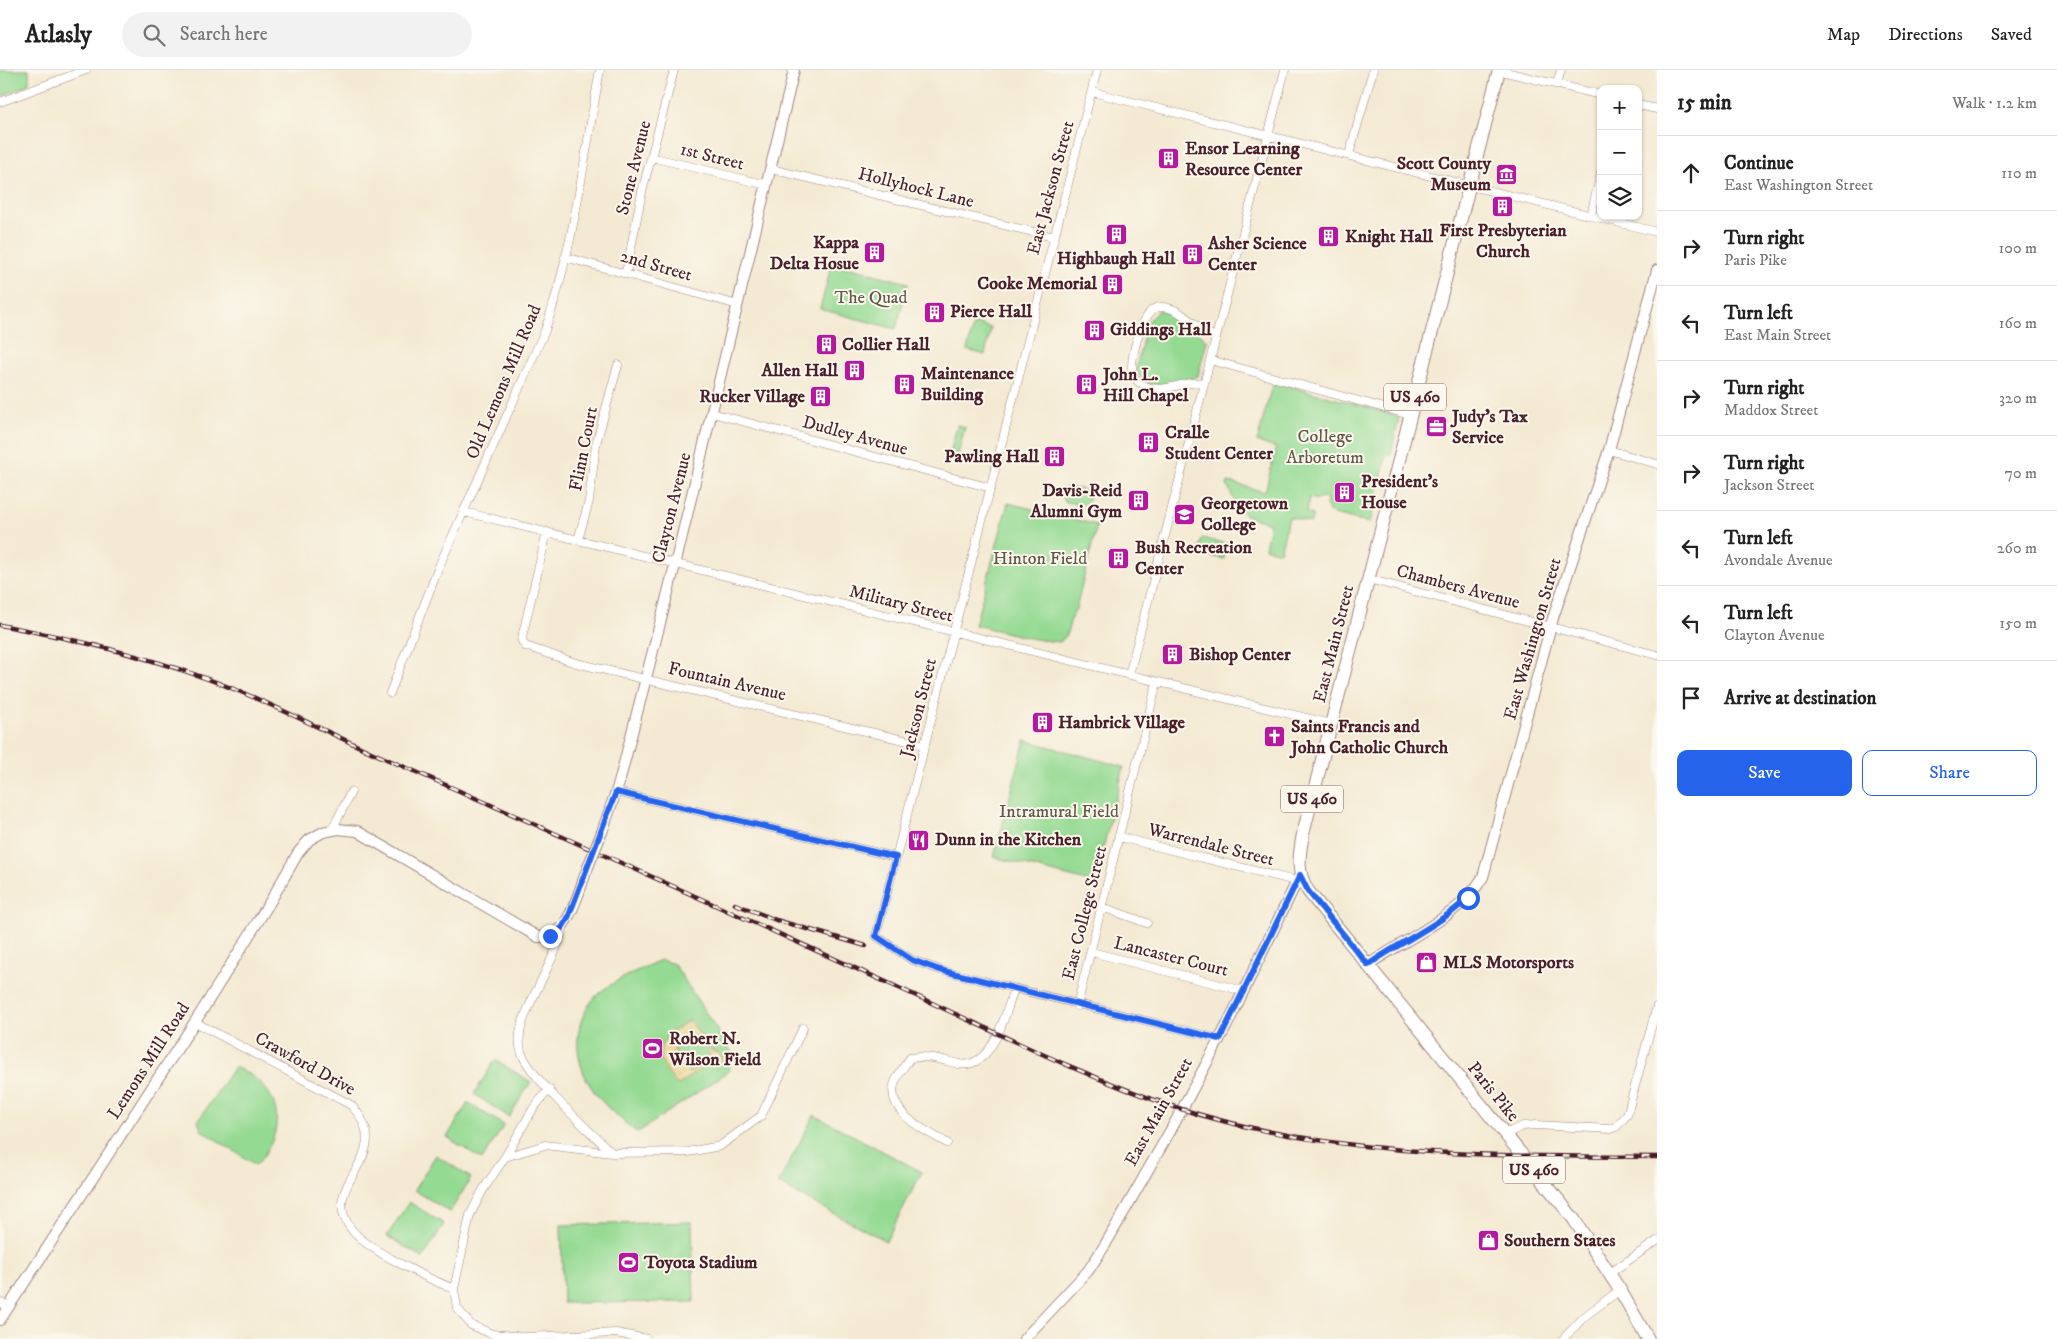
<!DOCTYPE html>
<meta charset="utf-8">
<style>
body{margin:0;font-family:"IM FELL DW Pica",serif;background:#f2f2f2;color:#222}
.controls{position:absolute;right:15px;top:15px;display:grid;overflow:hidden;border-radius:10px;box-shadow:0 1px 4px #0004}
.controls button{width:45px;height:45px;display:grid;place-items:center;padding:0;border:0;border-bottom:1px solid #e0e0e0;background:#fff;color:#222;font:25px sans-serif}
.stop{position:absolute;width:15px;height:15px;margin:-11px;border:4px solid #2563eb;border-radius:50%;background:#fff}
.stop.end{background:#2563eb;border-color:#fff;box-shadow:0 1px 5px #0008}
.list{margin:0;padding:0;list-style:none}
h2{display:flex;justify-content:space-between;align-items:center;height:65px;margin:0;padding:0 20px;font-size:21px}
h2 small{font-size:16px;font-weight:400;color:#767676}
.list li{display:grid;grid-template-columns:32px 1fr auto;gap:15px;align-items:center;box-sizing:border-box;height:75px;padding:0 20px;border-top:1px solid #e0e0e0}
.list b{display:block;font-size:19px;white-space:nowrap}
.list p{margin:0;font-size:16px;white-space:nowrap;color:#767676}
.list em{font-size:16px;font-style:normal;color:#767676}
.actions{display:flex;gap:10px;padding:15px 20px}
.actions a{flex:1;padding:11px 0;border:1px solid #2563eb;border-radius:10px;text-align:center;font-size:18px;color:#2563eb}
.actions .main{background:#2563eb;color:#fff}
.icon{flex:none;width:28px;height:28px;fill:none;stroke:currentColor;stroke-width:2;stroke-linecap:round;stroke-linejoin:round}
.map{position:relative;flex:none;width:1657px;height:1269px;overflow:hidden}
header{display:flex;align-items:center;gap:30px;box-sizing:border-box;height:70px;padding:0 25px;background:#fff;border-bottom:1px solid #e0e0e0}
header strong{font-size:24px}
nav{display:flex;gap:28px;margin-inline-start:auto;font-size:18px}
.search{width:350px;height:45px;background:#f2f2f2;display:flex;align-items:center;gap:12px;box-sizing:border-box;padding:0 18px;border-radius:28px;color:#767676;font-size:19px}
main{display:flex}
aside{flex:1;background:#fff}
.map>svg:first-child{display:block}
</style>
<header>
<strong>Atlasly</strong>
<div class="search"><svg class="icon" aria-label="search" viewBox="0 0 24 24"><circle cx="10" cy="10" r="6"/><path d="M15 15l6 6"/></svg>Search here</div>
<nav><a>Map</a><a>Directions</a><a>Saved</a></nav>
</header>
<main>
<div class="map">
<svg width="1657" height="1269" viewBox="0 0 1657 1269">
<defs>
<pattern id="sand-dots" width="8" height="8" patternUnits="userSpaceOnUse" patternTransform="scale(1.25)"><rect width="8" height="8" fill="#eeda9e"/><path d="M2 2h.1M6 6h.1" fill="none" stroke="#cebb88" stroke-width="1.8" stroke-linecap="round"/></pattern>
</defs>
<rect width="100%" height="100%" fill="#fbf7ec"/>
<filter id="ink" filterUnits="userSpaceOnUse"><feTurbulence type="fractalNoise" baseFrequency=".02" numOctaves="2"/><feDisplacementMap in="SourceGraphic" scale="10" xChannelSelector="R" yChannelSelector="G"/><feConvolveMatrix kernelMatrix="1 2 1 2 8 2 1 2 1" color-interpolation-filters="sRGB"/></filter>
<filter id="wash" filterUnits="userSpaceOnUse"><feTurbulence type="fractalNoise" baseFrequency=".0096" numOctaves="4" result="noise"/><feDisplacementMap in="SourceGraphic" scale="20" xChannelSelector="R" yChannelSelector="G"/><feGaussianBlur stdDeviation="1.12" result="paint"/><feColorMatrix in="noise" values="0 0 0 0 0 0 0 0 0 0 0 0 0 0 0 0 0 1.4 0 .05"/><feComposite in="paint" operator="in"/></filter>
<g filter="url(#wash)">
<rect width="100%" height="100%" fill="#f4ead3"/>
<path fill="#95da93" stroke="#707c5f" d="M0,0H29V14L0,27Z
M832,193L908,213L896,259L820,239Z
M1159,240C1181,243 1191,256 1207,271L1198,306C1178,312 1144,326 1136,298L1147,252Z
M974,253L991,258L985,285L967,280Z
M1273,312L1396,345L1399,348L1391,385L1386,387L1370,453L1330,443L1326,435L1327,430L1321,427L1318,430L1309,428L1306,443L1313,445L1311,453L1289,447L1280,482L1265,478L1270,453C1238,445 1241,444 1227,415L1228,412L1233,413L1265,422L1276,378L1257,372Z
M957,355L965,357L958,385L950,384Z
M1066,417L1087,420L1090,425L1087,432L1078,437L1073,433L1065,432L1062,426Z
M1008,433L1097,455L1076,539C1067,549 1072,564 1059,572L1034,569L975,555Z
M1202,468L1227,474L1224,489L1198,484Z
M1025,670L1124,697L1094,813L994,787Z
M661,890L674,894L732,983L729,1001L637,1063C625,1052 611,1042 600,1029C574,1000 568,955 597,925C612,911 642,898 661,890Z
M495,990L531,1012L509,1047L474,1024Z
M234,997C281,1015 290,1058 256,1095L201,1060L198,1051Z
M468,1033L504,1055L482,1090L447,1067Z
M814,1045L922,1102L886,1171L778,1114Z
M436,1085L471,1108L450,1142L414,1120Z
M409,1132L444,1154L423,1188L387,1166Z
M692,1152L694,1232L563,1233L561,1155Z"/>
<path fill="url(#sand-dots)" stroke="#9c7c64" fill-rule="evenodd" d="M690,950L710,980C718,982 721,983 722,991L718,995L708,994L678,1015C649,985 657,969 690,950ZM697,966L710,985L708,991L689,1003L673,979L692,967Z"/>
</g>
<g filter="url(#ink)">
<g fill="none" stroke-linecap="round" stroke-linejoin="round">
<defs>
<path id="minor" d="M1097,0L876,866L912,890L940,900L1220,969
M1497,0L1601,25
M1557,14L1561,0
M1092,22L1657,162
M0,32L86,0
M1638,35L1657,39
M1349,85L1373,0
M651,87L767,115
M771,99L1054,167
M1591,145L1601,103
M565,187L738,235
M626,203L642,122L674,0
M1210,290L1410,345
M1204,313C1185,309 1161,326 1143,315C1139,313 1135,308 1133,304C1128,291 1143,238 1159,237C1184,236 1194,261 1216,267
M712,343L991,418
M1609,380L1657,394
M464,442L1331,654
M547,462L523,563L522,571L525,576L576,593L925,675
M578,470L589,431L596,374L618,295
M1368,509L1657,585
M1129,605L1285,0
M390,623L440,494L544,263C574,179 584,87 600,0
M616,722L896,787
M332,760L351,722
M1119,767L1296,811
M1102,837L1147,853
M564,855C556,887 537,915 525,946C520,958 517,971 522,984C534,1012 589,1060 612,1083
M1091,882L1244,921
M1077,936L1157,612
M195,952L351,1035C401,1088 314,1112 352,1160C367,1180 429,1209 454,1219
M1505,1064L1523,1056L1536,1055L1610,1059L1616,1057L1627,1045L1657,936
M947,1073C928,1062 887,1044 894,1015C896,1006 905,996 910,988C928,985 942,990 959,994C993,1000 1006,942 1014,919
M505,1087L533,1039L549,1019
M1610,1203L1657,1171
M0,1232L9,1236
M647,1269L616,1263L526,1267L492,1264L471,1255L457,1238L454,1219L470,1145L483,1120L505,1087L545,1075L612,1083L688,1082L720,1076L761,1046L803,958
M1563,1269L1585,1246L1620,1220"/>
<path id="tertiary" d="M602,762L619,713L675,495L794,0
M1368,895C1406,868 1459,848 1483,807L1553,548L1609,380L1657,200
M0,1250L200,944L270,832L298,783L309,770L323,762L338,759L357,761L538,867C570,869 578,821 588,797
M1024,1269L1088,1201L1105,1175L1173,1056L1226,957L1300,805"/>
<path id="primary" d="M1499,0L1303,764C1299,786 1296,801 1308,821L1573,1148L1620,1220L1648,1269"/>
</defs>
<use href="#minor" stroke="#9f847f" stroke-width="9"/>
<use href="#tertiary" stroke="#9f847f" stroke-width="12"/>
<use href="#primary" stroke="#9f847f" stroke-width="14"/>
<use href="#minor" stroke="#fff" stroke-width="8"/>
<use href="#tertiary" stroke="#fff" stroke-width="10"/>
<use href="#primary" stroke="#fff" stroke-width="12"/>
<defs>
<path id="rail" d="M0,555C70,568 138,584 205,608C269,631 329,664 391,691C561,765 730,842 899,918C990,959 1081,1006 1175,1037C1330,1088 1496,1086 1657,1087
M735,834L776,850L866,876"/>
</defs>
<use href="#rail" stroke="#4a1f2b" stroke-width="4.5"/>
<use href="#rail" stroke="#fbf7ec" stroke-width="2.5" stroke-dasharray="8" stroke-linecap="butt"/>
<defs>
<path id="tertiary-bridge" d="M588,797L602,762"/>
</defs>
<use href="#tertiary-bridge" stroke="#9f847f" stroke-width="12" stroke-linecap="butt"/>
<use href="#tertiary-bridge" stroke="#fff" stroke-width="10"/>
</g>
</g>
<g fill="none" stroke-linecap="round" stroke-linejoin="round" filter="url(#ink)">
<path stroke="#2563eb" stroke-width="6" d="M550,866L562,858L568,848L616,722L896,787L876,866L912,890L940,900L1220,969L1300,805L1308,821L1368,895C1400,872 1440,855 1468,828"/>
</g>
<defs>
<symbol id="building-square" viewBox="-11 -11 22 22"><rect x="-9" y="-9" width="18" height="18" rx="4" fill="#b5179e" stroke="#fbf7ec"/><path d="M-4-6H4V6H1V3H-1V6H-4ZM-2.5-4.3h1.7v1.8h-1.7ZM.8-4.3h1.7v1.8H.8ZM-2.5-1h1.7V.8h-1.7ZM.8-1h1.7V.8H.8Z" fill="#fff"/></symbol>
<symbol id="museum-square" viewBox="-11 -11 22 22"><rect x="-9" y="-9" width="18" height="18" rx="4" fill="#b5179e" stroke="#fbf7ec"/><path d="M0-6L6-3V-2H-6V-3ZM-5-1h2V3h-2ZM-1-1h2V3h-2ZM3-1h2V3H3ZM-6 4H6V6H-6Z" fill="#fff"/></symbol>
<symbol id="office-square" viewBox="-11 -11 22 22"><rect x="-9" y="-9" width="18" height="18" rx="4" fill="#b5179e" stroke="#fbf7ec"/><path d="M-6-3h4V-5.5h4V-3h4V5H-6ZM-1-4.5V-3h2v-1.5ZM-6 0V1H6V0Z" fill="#fff"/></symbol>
<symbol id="university-square" viewBox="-11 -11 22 22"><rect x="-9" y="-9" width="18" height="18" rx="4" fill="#b5179e" stroke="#fbf7ec"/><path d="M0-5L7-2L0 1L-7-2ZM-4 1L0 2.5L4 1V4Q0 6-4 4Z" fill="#fff"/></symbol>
<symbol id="church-square" viewBox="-11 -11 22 22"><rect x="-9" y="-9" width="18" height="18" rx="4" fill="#b5179e" stroke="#fbf7ec"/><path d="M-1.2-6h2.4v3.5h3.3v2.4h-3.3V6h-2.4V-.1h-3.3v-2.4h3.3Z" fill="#fff"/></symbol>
<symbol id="restaurant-square" viewBox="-11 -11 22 22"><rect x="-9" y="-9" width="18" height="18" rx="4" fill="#b5179e" stroke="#fbf7ec"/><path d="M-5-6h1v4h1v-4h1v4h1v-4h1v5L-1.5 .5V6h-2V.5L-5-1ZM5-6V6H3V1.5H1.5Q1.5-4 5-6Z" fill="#fff"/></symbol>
<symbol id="shop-square" viewBox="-11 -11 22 22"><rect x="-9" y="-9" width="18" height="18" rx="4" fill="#b5179e" stroke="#fbf7ec"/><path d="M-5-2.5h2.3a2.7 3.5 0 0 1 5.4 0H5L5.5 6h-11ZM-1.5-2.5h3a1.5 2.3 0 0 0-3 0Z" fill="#fff"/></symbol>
<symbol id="stadium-square" viewBox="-11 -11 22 22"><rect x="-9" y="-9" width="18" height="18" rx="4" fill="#b5179e" stroke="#fbf7ec"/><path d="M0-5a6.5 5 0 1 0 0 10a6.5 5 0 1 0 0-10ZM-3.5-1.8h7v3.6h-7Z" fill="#fff"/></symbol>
</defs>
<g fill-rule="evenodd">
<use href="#building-square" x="1156" y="76" width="25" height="25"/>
<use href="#museum-square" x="1494" y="92" width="25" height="25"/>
<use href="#building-square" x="1490" y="124" width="25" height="25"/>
<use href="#building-square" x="1104" y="152" width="25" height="25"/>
<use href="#building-square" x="1316" y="154" width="25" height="25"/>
<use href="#building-square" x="862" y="170" width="25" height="25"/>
<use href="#building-square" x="1180" y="172" width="25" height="25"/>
<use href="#building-square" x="1100" y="202" width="25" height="25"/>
<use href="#building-square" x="922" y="230" width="25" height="25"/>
<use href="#building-square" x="1082" y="248" width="25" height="25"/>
<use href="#building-square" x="814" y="262" width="25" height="25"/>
<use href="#building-square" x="842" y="288" width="25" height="25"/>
<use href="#building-square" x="892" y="302" width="25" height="25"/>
<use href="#building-square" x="1074" y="302" width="25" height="25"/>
<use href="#building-square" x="808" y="314" width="25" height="25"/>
<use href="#office-square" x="1424" y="344" width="25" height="25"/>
<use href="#building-square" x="1136" y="360" width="25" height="25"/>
<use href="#building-square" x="1042" y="374" width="25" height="25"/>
<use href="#building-square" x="1332" y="410" width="25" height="25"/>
<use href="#building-square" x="1126" y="418" width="25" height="25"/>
<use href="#university-square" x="1172" y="432" width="25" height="25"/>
<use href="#building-square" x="1106" y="476" width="25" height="25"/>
<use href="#building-square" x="1160" y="572" width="25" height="25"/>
<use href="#building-square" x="1030" y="640" width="25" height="25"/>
<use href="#church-square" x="1262" y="654" width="25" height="25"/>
<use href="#restaurant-square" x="906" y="758" width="25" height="25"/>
<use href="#shop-square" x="1414" y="880" width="25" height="25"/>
<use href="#stadium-square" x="640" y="966" width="25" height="25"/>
<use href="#shop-square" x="1476" y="1158" width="25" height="25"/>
<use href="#stadium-square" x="616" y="1180" width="25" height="25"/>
</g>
<g text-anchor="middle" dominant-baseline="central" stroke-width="4" stroke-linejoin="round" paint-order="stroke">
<g fill="#fbf7ec" stroke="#7f6065" stroke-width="1">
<rect x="1384" y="313.5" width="62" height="27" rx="4"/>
<rect x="1281" y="715.5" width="62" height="27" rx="4"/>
<rect x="1503" y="1086.5" width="62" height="27" rx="4"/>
</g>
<g font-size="16" font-weight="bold" fill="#4a1f2b">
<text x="1415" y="327">US 460</text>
<text x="1312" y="729">US 460</text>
<text x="1534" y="1100">US 460</text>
</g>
<g font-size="18" font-weight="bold" fill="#4a1f2b" stroke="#fbf7ec" text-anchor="start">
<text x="1185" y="79">Ensor Learning<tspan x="1185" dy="21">Resource Center</tspan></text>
<text x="1491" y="94" text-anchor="end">Scott County<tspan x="1491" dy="21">Museum</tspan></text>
<text x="1503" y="161" text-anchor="middle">First Presbyterian<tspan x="1503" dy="21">Church</tspan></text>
<text x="1345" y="167">Knight Hall</text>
<text x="859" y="173" text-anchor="end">Kappa<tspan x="859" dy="21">Delta Hosue</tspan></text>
<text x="1208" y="174">Asher Science<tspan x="1208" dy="21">Center</tspan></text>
<text x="1116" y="189" text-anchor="middle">Highbaugh Hall</text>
<text x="1097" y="214" text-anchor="end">Cooke Memorial</text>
<text x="950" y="242">Pierce Hall</text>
<text x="1110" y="260">Giddings Hall</text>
<text x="842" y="275">Collier Hall</text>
<text x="838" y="301" text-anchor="end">Allen Hall</text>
<text x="921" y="304">Maintenance<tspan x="921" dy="21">Building</tspan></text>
<text x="1103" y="305">John L.<tspan x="1103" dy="21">Hill Chapel</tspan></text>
<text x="805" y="327" text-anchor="end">Rucker Village</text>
<text x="1452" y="347">Judy's Tax<tspan x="1452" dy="21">Service</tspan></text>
<text x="1165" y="363">Cralle<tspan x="1165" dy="21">Student Center</tspan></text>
<text x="1039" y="387" text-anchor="end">Pawling Hall</text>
<text x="1361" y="412">President's<tspan x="1361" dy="21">House</tspan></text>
<text x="1122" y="421" text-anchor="end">Davis-Reid<tspan x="1122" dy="21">Alumni Gym</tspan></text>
<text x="1201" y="434">Georgetown<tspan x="1201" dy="21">College</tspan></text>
<text x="1135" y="478">Bush Recreation<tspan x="1135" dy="21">Center</tspan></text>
<text x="1189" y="585">Bishop Center</text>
<text x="1058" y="653">Hambrick Village</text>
<text x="1291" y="657">Saints Francis and<tspan x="1291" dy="21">John Catholic Church</tspan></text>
<text x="935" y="770">Dunn in the Kitchen</text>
<text x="1443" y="893">MLS Motorsports</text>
<text x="669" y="969">Robert N.<tspan x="669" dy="21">Wilson Field</tspan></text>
<text x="1504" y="1171">Southern States</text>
<text x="644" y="1193">Toyota Stadium</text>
</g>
<g font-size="18" fill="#4a1f2b" stroke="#fbf7ec">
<text transform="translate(712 87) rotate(14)">1st Street</text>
<text transform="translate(634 98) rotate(-76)">Stone Avenue</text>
<text transform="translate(916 118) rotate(14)">Hollyhock Lane</text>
<text transform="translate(1051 118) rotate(-75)">East Jackson Street</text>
<text transform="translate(656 196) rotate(16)">2nd Street</text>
<text transform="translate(504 312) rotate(-67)">Old Lemons Mill Road</text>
<text transform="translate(855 366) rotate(15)">Dudley Avenue</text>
<text transform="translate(584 379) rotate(-79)">Flinn Court</text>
<text transform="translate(672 438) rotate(-76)">Clayton Avenue</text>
<text transform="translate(1458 517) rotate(15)">Chambers Avenue</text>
<text transform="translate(901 534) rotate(14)">Military Street</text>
<text transform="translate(1533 569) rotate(-74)">East Washington Street</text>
<text transform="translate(1334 574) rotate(-76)">East Main Street</text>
<text transform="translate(727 612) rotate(13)">Fountain Avenue</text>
<text transform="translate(919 638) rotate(-76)">Jackson Street</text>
<text transform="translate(1211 775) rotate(14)">Warrendale Street</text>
<text transform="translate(1085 843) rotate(-76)">East College Street</text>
<text transform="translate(1171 887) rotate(14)">Lancaster Court</text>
<text transform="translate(149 991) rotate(-57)">Lemons Mill Road</text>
<text transform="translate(305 994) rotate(29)">Crawford Drive</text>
<text transform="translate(1493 1022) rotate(51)">Paris Pike</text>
<text transform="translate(1159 1042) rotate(-61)">East Main Street</text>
</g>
<g font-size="18" fill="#60574a" stroke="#fbf7ec">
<text x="871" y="228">The Quad</text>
<text x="1325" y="367">College<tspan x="1325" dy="21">Arboretum</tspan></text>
<text x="1040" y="489">Hinton Field</text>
<text x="1059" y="742">Intramural Field</text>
</g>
</g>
</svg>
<div class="controls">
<button>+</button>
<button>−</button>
<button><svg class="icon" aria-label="layers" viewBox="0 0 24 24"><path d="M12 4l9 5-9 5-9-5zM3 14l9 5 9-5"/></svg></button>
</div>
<div class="stop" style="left:1468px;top:828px"></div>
<div class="stop end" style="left:550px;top:866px"></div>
</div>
<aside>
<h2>15 min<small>Walk · 1.2 km</small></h2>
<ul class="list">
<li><svg class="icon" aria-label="ahead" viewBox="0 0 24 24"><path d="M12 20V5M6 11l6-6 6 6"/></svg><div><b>Continue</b><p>East Washington Street</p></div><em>110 m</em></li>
<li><svg class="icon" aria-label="right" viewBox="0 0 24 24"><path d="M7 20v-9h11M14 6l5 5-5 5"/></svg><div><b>Turn right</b><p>Paris Pike</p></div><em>100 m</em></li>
<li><svg class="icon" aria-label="left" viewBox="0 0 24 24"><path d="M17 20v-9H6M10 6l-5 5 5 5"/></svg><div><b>Turn left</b><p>East Main Street</p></div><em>160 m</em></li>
<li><svg class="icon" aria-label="right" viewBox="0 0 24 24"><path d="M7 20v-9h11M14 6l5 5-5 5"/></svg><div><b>Turn right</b><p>Maddox Street</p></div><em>320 m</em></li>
<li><svg class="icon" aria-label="right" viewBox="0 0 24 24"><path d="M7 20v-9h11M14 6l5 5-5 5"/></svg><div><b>Turn right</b><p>Jackson Street</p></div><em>70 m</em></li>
<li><svg class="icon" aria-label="left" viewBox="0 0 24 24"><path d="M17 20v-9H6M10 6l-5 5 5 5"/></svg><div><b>Turn left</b><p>Avondale Avenue</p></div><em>260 m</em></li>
<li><svg class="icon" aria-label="left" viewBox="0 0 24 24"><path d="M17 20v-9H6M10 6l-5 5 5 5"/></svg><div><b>Turn left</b><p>Clayton Avenue</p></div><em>150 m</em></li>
<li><svg class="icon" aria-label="arrive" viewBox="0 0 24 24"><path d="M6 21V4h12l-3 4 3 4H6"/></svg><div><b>Arrive at destination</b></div></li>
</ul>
<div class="actions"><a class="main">Save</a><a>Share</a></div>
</aside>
</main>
